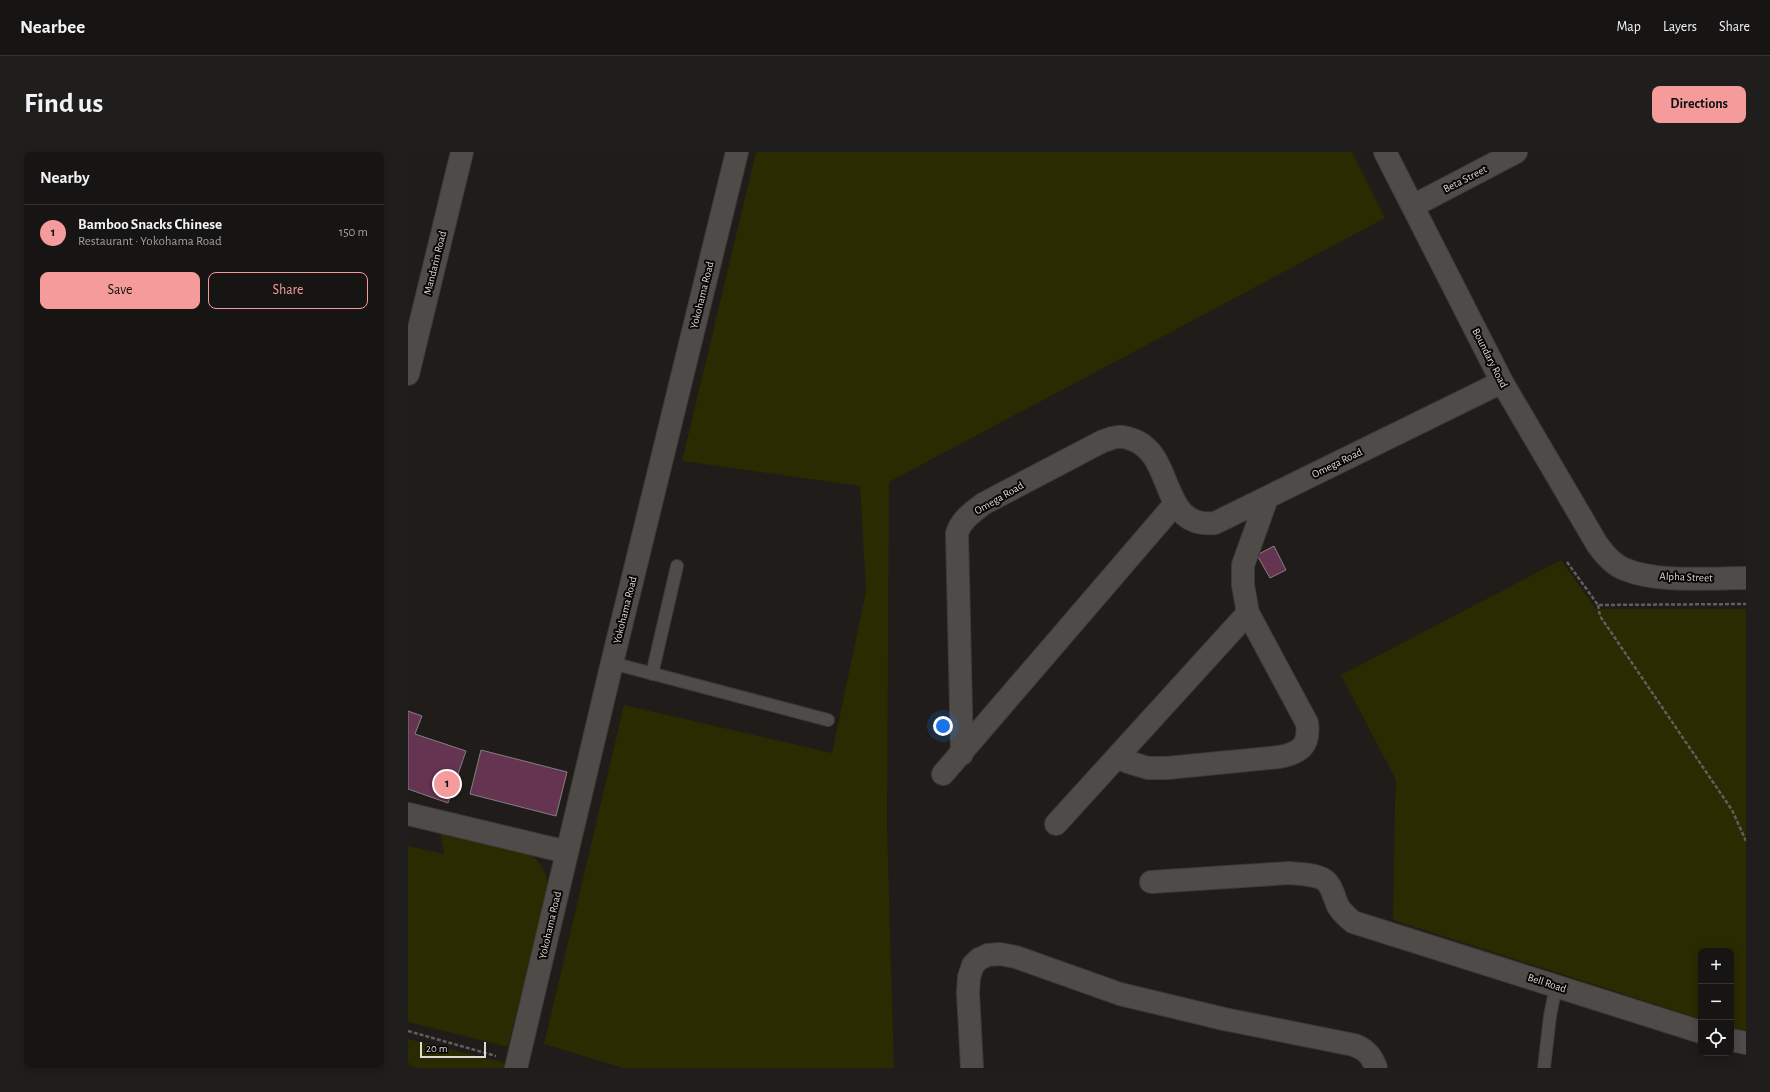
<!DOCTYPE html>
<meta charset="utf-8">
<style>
body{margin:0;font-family:"Alegreya Sans",sans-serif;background:#201e1c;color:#f1f3f6}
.controls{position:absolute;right:12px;bottom:12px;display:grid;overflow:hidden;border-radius:8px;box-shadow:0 2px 10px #0003}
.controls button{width:36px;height:36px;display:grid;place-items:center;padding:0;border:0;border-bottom:1px solid #363433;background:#171513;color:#f1f3f6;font:20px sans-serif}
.scale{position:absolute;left:12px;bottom:10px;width:66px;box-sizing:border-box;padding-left:4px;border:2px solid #dcdad7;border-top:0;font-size:11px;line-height:14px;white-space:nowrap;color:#dcdad7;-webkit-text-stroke:3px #080706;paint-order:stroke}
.you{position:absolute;left:535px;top:574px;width:14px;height:14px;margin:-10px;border:3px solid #fff;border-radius:50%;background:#1a73e8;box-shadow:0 0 0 6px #1a73e833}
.badge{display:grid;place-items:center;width:26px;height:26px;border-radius:50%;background:#f59b9c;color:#111;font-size:13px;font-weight:700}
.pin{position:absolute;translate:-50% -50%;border:2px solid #fff;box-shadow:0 1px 4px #0006}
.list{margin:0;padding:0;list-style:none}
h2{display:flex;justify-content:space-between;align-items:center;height:52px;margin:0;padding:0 16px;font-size:17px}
h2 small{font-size:13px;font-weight:400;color:#9e9fa0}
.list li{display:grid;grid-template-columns:26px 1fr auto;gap:12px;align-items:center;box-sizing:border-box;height:56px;padding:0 16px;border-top:1px solid #363433}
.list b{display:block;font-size:15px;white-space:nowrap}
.list p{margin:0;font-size:13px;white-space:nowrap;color:#9e9fa0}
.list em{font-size:13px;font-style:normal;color:#9e9fa0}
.actions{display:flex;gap:8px;padding:12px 16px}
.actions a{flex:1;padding:9px 0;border:1px solid #f59b9c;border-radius:8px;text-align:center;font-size:14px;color:#f59b9c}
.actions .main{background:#f59b9c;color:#111}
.icon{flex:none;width:22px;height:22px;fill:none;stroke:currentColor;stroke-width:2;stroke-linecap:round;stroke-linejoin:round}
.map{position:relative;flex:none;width:1338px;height:916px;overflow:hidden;border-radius:8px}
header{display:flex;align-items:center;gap:24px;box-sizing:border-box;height:56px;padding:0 20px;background:#171513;border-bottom:1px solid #363433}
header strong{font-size:19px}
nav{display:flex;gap:22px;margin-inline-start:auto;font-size:14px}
.intro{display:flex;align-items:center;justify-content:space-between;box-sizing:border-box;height:96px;padding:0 24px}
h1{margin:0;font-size:28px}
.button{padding:10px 18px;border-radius:8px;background:#f59b9c;color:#111;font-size:14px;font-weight:700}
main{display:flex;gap:24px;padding:0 24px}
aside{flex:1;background:#171513;border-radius:8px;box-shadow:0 2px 10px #0003}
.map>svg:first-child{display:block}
</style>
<header>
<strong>Nearbee</strong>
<nav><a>Map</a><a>Layers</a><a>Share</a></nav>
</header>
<div class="intro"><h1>Find us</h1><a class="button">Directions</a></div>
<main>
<aside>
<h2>Nearby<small></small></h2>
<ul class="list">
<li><span class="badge">1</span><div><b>Bamboo Snacks Chinese</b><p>Restaurant · Yokohama Road</p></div><em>150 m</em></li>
</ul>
<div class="actions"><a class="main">Save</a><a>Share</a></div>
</aside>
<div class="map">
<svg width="1338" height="916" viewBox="0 0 1338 916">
<rect width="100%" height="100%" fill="#1f1c19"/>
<path fill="#2a2b01" d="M348,0H944L977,66L481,330L479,674L486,916H215L136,892L216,553L424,601L458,439L452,334L274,309Z
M1153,408L1188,457H1338V878L1323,876V799H1293V867L985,768L987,650L988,628L933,523Z
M32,681L122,702C135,712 138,720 140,736L100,895L0,870V694L36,702Z
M0,887L98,911L95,916H0Z"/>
<path fill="#643451" stroke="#847f82" d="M866,394L878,418L862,426L849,403Z
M0,559L14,564L7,582L58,599L40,651L0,637Z
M73,598L159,620L148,664L62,642Z"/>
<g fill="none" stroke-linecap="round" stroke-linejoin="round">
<defs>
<path id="lane" d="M204,511L420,568
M244,522L269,414
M1136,916L1142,864L1148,834"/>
<path id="street" d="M977,0L1094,230L1189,392C1196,402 1204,412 1216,417C1249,431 1302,426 1338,426
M1005,54L1108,0
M0,222L54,0
M554,602L549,381C554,367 564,361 575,352L695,289C700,288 705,285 710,285C716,284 723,287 728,289C767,307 752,377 807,371L1094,230
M709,605L720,610L740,616H759L871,605C892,601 902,594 899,571L840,461L835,433V413L859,346
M535,622L767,352
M0,662L159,700
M648,672L840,461
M743,730L881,721C892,722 906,722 915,727C924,732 926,746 930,754C934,761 939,765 945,770L1293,880
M1323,888L1338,891
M108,916L204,511L329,0
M564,916L560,841L561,825L565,813L571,807L580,803L592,802L608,805L712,842L816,867L946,893C958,897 964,904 968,916"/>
</defs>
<use href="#lane" stroke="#3c3a37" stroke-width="14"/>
<use href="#street" stroke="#3c3a37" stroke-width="24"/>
<path stroke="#615f5c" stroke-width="2.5" stroke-dasharray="4 2" stroke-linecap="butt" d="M1159,410L1190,453L1338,452
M1190,453L1192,464L1324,658L1338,689
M0,879L88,904"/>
<use href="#lane" stroke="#4f4b48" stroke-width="12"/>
<use href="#street" stroke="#4f4b48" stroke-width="22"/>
</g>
<g text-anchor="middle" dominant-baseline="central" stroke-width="4" stroke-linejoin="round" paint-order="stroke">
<g font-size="11" fill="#dcdad7" stroke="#080706">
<text transform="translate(1057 27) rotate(-27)">Beta Street</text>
<text transform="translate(27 111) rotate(-76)">Mandarin Road</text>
<text transform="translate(294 143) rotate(-76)">Yokohama Road</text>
<text transform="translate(1082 206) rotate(63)">Boundary Road</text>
<text transform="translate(929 311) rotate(-26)">Omega Road</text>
<text transform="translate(591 346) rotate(-30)">Omega Road</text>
<text transform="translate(1278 425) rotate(2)">Alpha Street</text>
<text transform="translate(217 458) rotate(-76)">Yokohama Road</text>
<text transform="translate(142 773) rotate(-77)">Yokohama Road</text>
<text transform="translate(1139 831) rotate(18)">Bell Road</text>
</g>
</g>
</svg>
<div class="controls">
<button>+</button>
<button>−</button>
<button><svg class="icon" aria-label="locate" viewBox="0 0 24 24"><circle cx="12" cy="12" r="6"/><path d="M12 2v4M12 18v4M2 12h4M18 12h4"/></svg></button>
</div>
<div class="scale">20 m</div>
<div class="you"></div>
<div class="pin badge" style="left:39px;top:632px">1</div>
</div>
</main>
